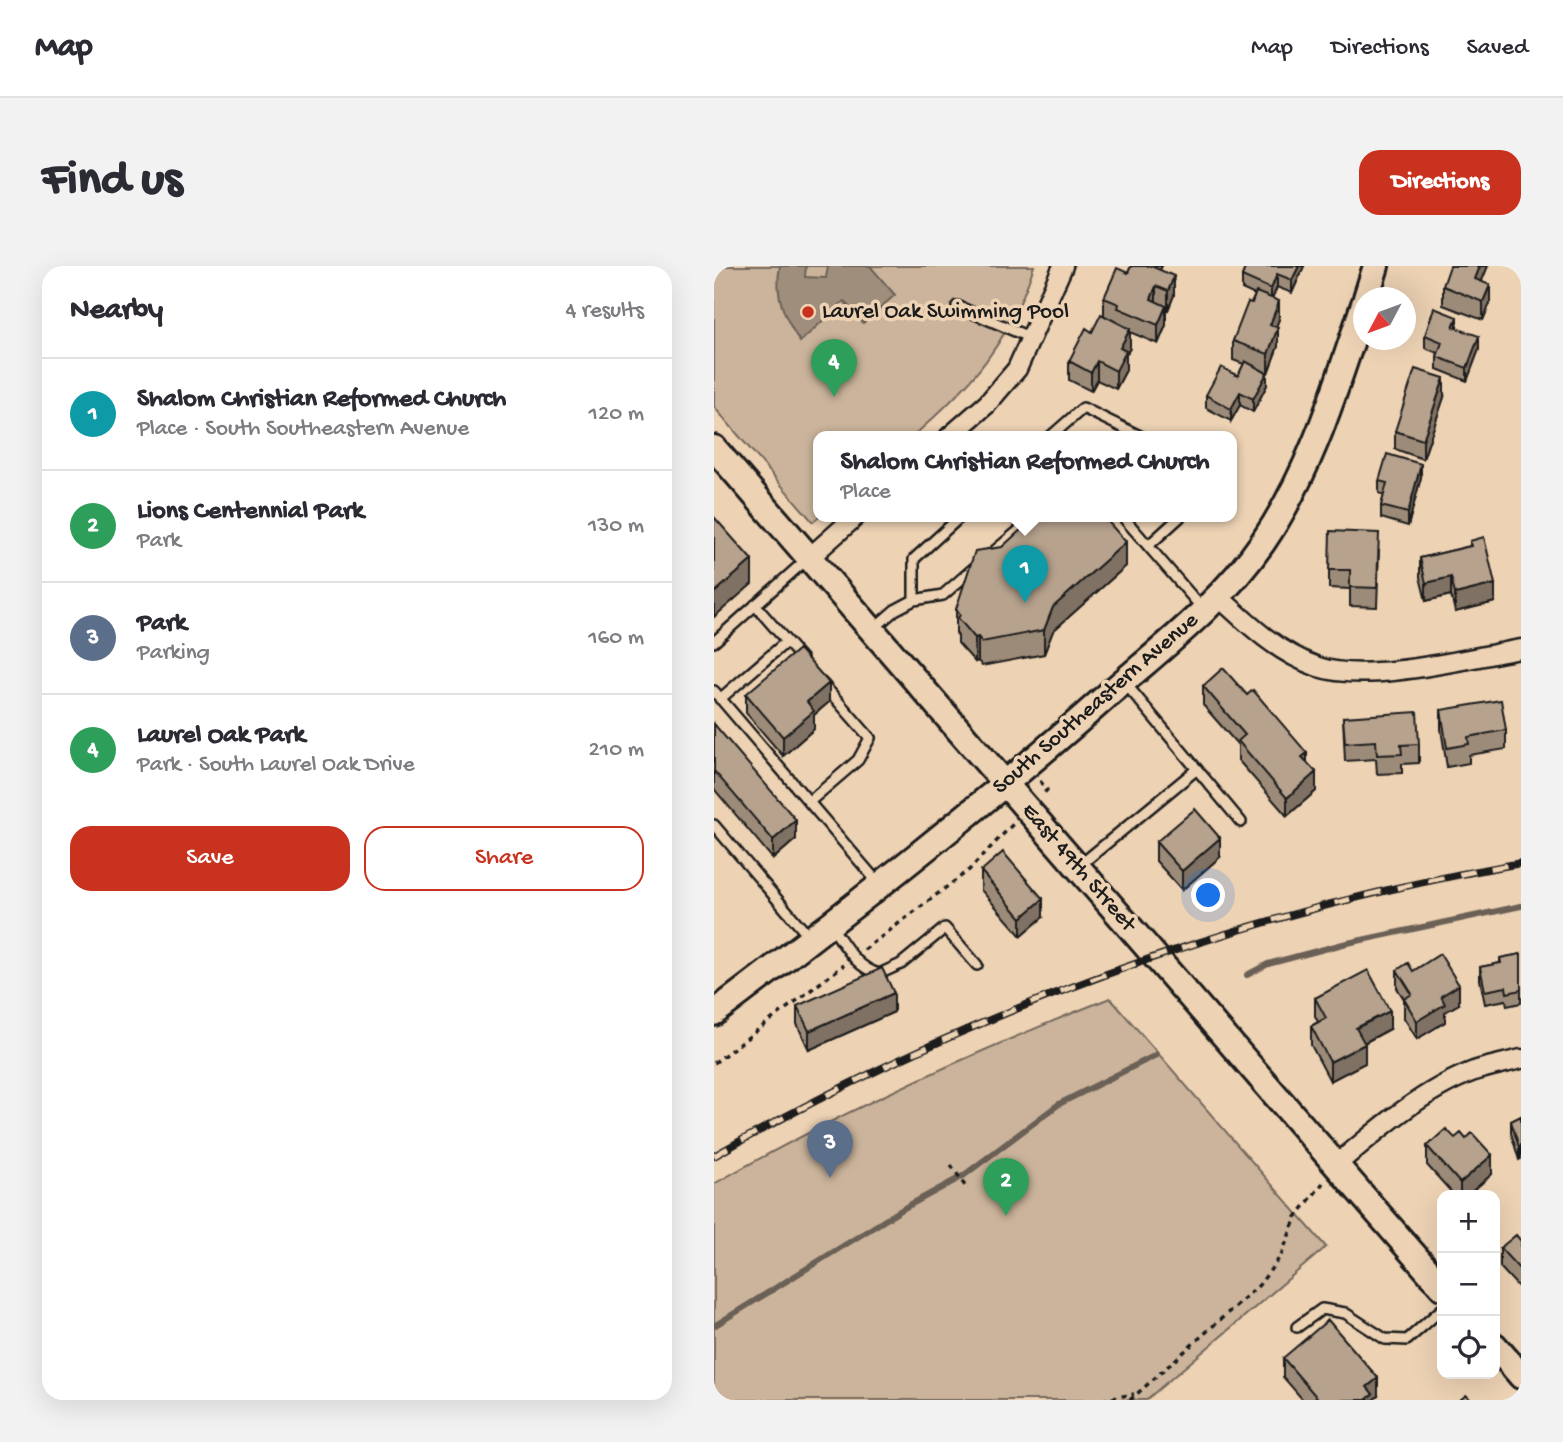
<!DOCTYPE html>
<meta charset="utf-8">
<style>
body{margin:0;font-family:"Gochi Hand",sans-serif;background:#f2f2f3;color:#2b2b33}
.controls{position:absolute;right:21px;bottom:21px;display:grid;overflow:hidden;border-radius:14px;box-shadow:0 7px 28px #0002}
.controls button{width:63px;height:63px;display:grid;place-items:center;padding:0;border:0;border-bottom:2px solid #e1e1e2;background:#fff;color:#2b2b33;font:35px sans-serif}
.compass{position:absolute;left:639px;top:21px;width:63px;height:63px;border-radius:50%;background:#fff;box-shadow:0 7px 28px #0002;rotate:229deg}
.you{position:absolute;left:495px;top:630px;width:24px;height:24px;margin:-18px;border:5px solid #fff;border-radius:50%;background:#1a73e8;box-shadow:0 0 0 10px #1a73e833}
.badge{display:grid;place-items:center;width:46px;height:46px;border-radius:50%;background:#c8321e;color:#fff;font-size:23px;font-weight:700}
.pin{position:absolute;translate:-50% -58px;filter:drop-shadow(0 2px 4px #0008)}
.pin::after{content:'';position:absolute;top:37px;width:24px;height:21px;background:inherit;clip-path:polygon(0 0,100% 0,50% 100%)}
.popup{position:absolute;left:99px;top:165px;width:424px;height:91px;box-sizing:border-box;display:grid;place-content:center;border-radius:14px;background:#fff;filter:drop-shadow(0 2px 5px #0005);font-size:23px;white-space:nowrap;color:#7c7c81}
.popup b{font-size:26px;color:#2b2b33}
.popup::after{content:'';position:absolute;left:50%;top:100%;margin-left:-14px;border:14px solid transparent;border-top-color:#fff}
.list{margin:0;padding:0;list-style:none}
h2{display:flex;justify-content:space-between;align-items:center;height:91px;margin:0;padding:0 28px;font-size:30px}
h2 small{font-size:23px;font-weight:400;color:#7c7c81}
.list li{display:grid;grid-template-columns:46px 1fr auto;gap:21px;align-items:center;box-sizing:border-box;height:112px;padding:0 28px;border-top:2px solid #e1e1e2}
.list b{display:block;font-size:26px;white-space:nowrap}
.list p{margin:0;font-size:23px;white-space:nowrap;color:#7c7c81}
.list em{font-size:23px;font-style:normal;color:#7c7c81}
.actions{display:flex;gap:14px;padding:21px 28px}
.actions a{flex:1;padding:16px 0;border:2px solid #c8321e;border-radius:21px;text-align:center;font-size:24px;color:#c8321e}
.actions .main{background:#c8321e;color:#fff}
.icon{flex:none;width:38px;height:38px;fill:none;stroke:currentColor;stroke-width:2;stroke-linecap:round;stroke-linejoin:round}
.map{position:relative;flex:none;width:807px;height:1134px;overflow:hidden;border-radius:21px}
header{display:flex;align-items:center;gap:42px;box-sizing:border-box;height:98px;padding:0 35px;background:#fff;border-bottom:2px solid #e1e1e2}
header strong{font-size:33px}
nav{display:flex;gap:38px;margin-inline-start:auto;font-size:24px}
.intro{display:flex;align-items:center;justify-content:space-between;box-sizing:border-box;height:168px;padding:0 42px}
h1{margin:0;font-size:49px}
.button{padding:18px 32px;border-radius:21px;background:#c8321e;color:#fff;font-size:24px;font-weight:700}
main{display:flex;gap:42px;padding:0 42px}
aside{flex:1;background:#fff;border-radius:21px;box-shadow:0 7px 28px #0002}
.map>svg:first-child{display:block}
</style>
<header>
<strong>Map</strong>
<nav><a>Map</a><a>Directions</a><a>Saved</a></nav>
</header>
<div class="intro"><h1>Find us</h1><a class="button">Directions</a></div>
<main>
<aside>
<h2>Nearby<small>4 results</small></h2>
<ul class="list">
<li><span class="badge" style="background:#0f9aa8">1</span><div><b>Shalom Christian Reformed Church</b><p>Place · South Southeastern Avenue</p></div><em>120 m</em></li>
<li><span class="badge" style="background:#2e9e5b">2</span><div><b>Lions Centennial Park</b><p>Park</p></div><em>130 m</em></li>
<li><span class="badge" style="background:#5c6f8a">3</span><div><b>Park</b><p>Parking</p></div><em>160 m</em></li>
<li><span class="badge" style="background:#2e9e5b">4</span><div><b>Laurel Oak Park</b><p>Park · South Laurel Oak Drive</p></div><em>210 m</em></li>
</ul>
<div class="actions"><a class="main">Save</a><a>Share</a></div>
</aside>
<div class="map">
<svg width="807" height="1134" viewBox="0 0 807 1134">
<rect width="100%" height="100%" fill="#edd2b4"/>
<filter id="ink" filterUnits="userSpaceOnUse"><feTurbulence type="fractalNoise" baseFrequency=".0143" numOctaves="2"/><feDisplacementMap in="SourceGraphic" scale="14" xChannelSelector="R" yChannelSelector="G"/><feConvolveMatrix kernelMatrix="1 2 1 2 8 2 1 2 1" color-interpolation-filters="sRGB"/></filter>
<g filter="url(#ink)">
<path fill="#cbb49b" stroke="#74685c" stroke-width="2" d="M0,0H320C295,77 258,119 198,171H105V251L99,256L0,141Z
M396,732L612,981L432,1134H0V918C127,845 260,786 396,732Z"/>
<path fill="#a08e7c" stroke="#6b6056" stroke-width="2" d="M66,0H92L91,11L112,12L114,0H156L181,29L149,57L130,35L86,76C70,51 60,29 66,0Z"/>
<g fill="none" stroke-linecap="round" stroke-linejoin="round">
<path stroke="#6b6056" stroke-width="6" d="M533,709L554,698L629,678L807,640
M0,1060L192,941L249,910L345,838L442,789"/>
<defs>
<path id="lane" d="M243,40L317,72
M336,171L369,142L428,171
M409,251L488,342
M434,280L466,251
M277,288L321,251
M200,334V293L246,251
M41,339L88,393
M158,364L181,344L200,334L229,329L260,302
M0,376L93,293
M411,417L527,556
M0,425L166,619
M6,433L72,376
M95,536L144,494L156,472L108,417
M0,559L96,672
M365,600L483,503
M117,660C131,679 141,701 165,708L187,698L231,662L263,699
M583,1061L608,1043L631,1047L671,1073L693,1074L728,1043"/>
<path id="street" d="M235,171L273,138L303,103L349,0
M95,292L141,251
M504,330C534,358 564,387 604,401C654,418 754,392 807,383
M622,899C663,864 709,824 760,805C775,800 792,797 807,793"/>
<path id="secondary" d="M652,32L662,0
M0,182L728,1021
M0,747C135,645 268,541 395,428C449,381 508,336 549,276C598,204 622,121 650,38
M781,1080L807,1110"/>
</defs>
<use href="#lane" stroke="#1c1c1c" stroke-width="14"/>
<use href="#street" stroke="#1c1c1c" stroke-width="23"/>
<use href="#secondary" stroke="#1c1c1c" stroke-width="30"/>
<path stroke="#1c1c1c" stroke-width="3.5" stroke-dasharray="5 5" stroke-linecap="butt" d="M326,515L333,524L329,528
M150,684L255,604L299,558
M0,797L130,699
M237,899L253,923
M388,1134L420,1128
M416,1134L545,1019L567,990L582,951L609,917"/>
<use href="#lane" stroke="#edd2b4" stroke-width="9"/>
<use href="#street" stroke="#edd2b4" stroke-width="18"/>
<use href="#secondary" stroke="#edd2b4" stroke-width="24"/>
<defs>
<path id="rail" d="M0,890C246,749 528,645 807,597"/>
</defs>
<use href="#rail" stroke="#1c1c1c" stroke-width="8"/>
<use href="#rail" stroke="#edd2b4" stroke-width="5" stroke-dasharray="16" stroke-linecap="butt"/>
</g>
<path fill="#9d8b79" stroke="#1c1c1c" stroke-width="2" d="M416,0H448L446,4L460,29L454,44L452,43V59L444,78L416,66V82L412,89V104L402,123L383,114L377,125L355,114V95L390,50V32L414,7L417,0Z
M532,0H590L578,27L563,21L558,32L565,53L562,61L564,80L554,107H553V119L539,146L526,139L517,155L492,142V129L524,110L530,98L519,94V75L541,29L528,23V10Z
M768,15L776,37L769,54L729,39V20Z
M743,62L765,83L753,115L723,103V91L724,87L711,82V69Z
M730,131L709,193L681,183V165Z
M707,211L694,260L667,252V240L670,229L665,227V215Z
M756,275L781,336L741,346L737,329L712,335L706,311V292L756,280Z
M665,285L663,341L636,340V323L615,322V304Z
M412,300L339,365L330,388L268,400L264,395L261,396L244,377V370L242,367V343Z
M489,420L593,496L602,525L573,550L524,494V479L489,439Z
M32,428L115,436L100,449V463L69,490L32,447Z
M727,444L792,464V483L755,489V497L733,501L727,463Z
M629,451L705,478V497L688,498V507L663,508L662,493L631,495Z
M0,458L82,573L59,593L0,523Z
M442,576L506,591L468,624L442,595Z
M267,605L329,651L307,670L267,624Z
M807,688V737L793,740L792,734L771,738L766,714V701L786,697V692Z
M683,704L699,705L745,738L731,746V756L703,773L690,752V733L683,722Z
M601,732L676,763L650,777L651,797L616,815L597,779V760L604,756L601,750Z
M83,740L180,746L95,784L83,758Z
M807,850L805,894L797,867V855Z
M741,872L778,908L754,929H740L713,899V880Z
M807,975V1024L786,1001V982Z
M569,1092L664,1130L659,1134H589L569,1111Z"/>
<path fill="#7f7163" stroke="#1c1c1c" stroke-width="2" d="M585,0H590L578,27V14Z
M766,0H774L761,32V13Z
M563,8V21L557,36V23Z
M460,10V29L454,44V25Z
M776,19V37L769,54V36Z
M442,20V39L437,33Z
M565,35V53L556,77V59Z
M452,40V59L444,78V59Z
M743,51V63L739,61Z
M564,61V80L554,107V88Z
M416,63V82L412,89V104L402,123V105L406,82Z
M765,70V83L753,115V102Z
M383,95V114L377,125V107Z
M553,107V119L539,146V133Z
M730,112V131L709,193V174Z
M526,126V139L517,155V143Z
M707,198V211L694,260V247Z
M412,276V300L339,365L330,388V364L339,341Z
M38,294V318L0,351V327Z
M737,311V329L712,335V317Z
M781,318V336L741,346V328Z
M264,371V395L261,396V372Z
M115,417V436L100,449V463L69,490V471L93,436Z
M593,487V505L588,491Z
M602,506V525L573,550V532Z
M82,554V573L59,593V574Z
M506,572V591L468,624V605Z
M329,633V651L307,670V652Z
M745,719V738L731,746V756L703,773V755L727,730Z
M180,727V746L95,784V765Z
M676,745V763L642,781V762Z
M651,778V797L616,815V796Z
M807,880V893L805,894V881Z
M778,889V908L754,929H746V917Z
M664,1112V1130L659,1134H652L653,1121Z"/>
<path fill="#b6a28d" stroke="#1c1c1c" stroke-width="2" d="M417,0H437L460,10L454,25L442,20L437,33L452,40L444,59L404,42L405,38L390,32L403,2L414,7Z
M532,0H585L578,14L563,8L557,23L528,10Z
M736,0H766L761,13L776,19L769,36L729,20Z
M542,26L565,35L556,59L564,61L554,88L519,75L534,36L538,37Z
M720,42L743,51L739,61L765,70L753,102L723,91L728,76L711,69Z
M387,48L416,63L406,82L412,85L402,105L383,95L377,107L355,95L372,62L378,66Z
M531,95L553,107L539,133L526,126L517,143L492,129L507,101L524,110Z
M701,103L730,112L709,174L681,165Z
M673,188L707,198L694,247L667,240L673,217L665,215Z
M0,251L38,294L0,327Z
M321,251H390L412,276L339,341L330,364L268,376L264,371L261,372L244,352L246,349L242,343L261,285L288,281Z
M616,265L665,267L663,322L636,321V304H615Z
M770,271L781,318L741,328L737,311L712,317L706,292L757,280L756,275Z
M85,383L115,417L93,436L100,445L69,471L32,428Z
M509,402L533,429L539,424L593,487L588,491L602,506L573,532L524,475L531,469L489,420Z
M787,434L792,464L754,471L755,478L733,482L727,444Z
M703,446L705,478L687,479L688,488L663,489L662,475L631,477L629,451Z
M0,458L82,554L59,574L0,505Z
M481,543L506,572L468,605L442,576Z
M289,586L329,633L307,652L267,605Z
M726,688L745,719L727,730L731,738L703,755L690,733L698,728L683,704L694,697L699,705Z
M807,688V724L793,727L792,721L771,725L766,701L787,697L786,692Z
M168,702L180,727L95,765L83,740Z
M654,704L676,745L642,762L651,778L616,796L597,760L612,752L601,732Z
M807,850V880L805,881L797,855Z
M732,863L741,872L747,867L752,873L758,867L778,889L746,917L713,880Z
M802,969L807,975V1005L786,982Z
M614,1054L664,1112L653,1121L659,1128L652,1134H605L569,1092Z
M752,1129L757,1134H746Z"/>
</g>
<circle fill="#c8321e" stroke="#edd2b4" stroke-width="2.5" cx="94" cy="46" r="7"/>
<g text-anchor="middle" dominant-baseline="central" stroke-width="7" stroke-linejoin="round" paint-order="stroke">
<g font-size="23" fill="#1c1c1c" stroke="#edd2b4" text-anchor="start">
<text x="108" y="46">Laurel Oak Swimming Pool</text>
</g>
<g font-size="23" fill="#1c1c1c" stroke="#edd2b4">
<text transform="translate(382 438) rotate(-41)">South Southeastern Avenue</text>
<text transform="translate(364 602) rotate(49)">East 49th Street</text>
</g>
</g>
</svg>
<div class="controls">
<button>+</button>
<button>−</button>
<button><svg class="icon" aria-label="locate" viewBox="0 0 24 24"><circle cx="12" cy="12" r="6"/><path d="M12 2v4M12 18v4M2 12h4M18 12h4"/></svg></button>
</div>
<svg class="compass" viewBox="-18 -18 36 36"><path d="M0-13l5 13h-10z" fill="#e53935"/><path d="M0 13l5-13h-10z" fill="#7c7c81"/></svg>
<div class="you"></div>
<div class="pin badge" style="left:311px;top:337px;background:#0f9aa8">1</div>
<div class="popup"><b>Shalom Christian Reformed Church</b>Place</div>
<div class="pin badge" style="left:292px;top:950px;background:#2e9e5b">2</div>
<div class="pin badge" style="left:116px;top:912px;background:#5c6f8a">3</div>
<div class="pin badge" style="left:120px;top:131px;background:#2e9e5b">4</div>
</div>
</main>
